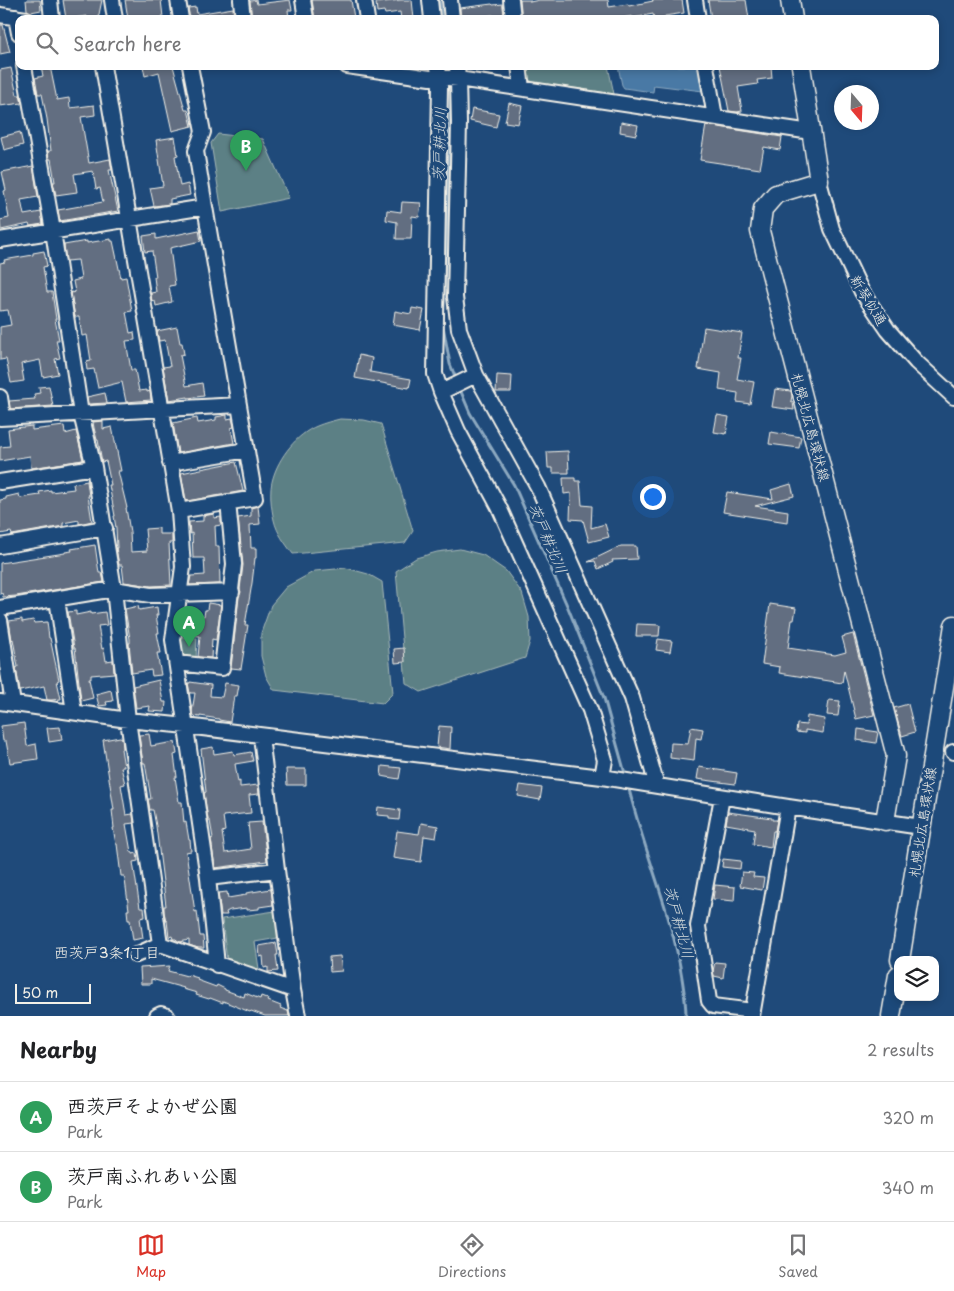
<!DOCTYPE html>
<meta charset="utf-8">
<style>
body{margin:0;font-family:"Playpen Sans","Klee One",sans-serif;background:#f2f2f2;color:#202124}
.controls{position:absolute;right:15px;bottom:15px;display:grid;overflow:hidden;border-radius:10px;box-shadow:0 2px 8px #0003}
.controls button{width:45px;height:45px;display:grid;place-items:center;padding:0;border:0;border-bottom:1px solid #e0e0e0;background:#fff;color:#202124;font:25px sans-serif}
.compass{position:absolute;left:834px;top:85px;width:45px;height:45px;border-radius:50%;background:#fff;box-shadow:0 2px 8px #0003;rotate:161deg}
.scale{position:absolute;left:15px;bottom:12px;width:76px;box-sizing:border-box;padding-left:5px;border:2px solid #f4f1e8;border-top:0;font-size:14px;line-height:18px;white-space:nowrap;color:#f4f1e8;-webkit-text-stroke:4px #1f4a7a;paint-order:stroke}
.you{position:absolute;left:652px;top:496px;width:18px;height:18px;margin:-12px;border:4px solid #fff;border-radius:50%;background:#1a73e8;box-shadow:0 0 0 8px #1a73e833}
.badge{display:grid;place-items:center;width:32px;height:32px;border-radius:50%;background:#d93025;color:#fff;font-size:16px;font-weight:700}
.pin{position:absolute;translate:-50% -41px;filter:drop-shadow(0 1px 2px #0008)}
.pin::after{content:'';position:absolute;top:26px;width:18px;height:15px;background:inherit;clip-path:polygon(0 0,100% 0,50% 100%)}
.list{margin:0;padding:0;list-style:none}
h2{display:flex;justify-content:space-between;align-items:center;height:65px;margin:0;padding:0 20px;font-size:21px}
h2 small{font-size:16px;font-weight:400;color:#757577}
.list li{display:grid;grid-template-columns:32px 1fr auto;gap:15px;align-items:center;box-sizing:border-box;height:70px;padding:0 20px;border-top:1px solid #e0e0e0}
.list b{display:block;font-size:19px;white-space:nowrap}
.list p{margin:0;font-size:16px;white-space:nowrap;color:#757577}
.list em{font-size:16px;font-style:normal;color:#757577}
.icon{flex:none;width:28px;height:28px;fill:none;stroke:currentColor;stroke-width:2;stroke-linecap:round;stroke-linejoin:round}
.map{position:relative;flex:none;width:954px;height:1016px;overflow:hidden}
.search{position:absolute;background:#fff;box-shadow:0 2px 8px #0003;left:15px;right:15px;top:15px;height:55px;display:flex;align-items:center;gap:12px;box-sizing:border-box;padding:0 18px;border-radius:10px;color:#757577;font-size:19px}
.sheet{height:205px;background:#fff}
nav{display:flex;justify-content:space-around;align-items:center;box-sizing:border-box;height:70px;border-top:1px solid #e0e0e0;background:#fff;font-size:14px;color:#757577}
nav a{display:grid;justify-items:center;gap:2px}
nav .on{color:#d93025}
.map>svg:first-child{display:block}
</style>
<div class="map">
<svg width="954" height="1016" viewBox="0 0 954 1016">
<rect width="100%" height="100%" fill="#1f4a7a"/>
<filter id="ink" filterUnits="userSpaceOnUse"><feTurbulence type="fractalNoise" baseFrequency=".02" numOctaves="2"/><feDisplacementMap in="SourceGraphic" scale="10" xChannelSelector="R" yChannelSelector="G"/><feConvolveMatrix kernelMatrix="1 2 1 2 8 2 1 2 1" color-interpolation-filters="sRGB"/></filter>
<g filter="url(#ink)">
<path fill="#5b8085" stroke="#a8b8b6" d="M527,66H608L614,94L533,82L528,79Z
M218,134L263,139L289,198L222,212L211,143Z
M340,419L364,420L381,424L413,531L405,543L293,554C285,543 277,533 274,520C271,507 269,490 273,478C279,457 297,434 317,426C324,423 332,421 340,419Z
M460,549L483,555L506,571L522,593L529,617L530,641L525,658L421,692L406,683L396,571L416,558L437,552Z
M346,568L368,574L382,582L393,693L383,703L274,690L266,676L261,656V633L271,605L286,587L315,571Z
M180,637L197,638L196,659L183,657Z
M275,911L278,938L255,942L259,969L227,961L222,919Z"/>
<path fill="#4879a5" stroke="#8da9c0" d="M618,66H700L703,91L654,85L653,92L624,88L622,85Z"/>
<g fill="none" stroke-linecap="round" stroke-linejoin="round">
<path stroke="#8da9c0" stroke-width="3" d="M439,0L442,19
M450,82L451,91L450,126L443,326L450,364L457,381
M459,387L470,413L514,485L569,610L604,698L626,777
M628,785C643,850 672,912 682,978C684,991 686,1003 686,1016"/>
</g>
<path fill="#626e81" stroke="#f4f1e8" d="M26,0H40L41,10L31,12L27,10Z
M63,0H102L98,19H86L87,16L66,19Z
M125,0H161L163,17L152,19H128Z
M256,0L257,4L290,0L292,10H288L289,19H252L250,1Z
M312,0H351L354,18L348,19H315Z
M401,0H412L414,19H401L400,12L385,14L384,11L377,12L376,3Z
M520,0H530V2L539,0H608L609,7L628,4L629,6L653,1L652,0H682L684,13L665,16V19H654L653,14L633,18L632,16L617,19H522Z
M708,0H746L749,19H711Z
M492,4L493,5L503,4L504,19H494L493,15L461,18L460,8Z
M196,7L197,14L233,8L234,19H190L188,8Z
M0,25H3L10,52L0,54Z
M41,66H50L57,100L69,98L70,108L94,105L95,115L81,117L89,163L110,159L112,170H109L118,211L60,221L58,210L103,202L100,188L96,189L93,171L74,174L77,192L56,195L53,182H55L51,159H49L48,151H51L47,119L42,94H38L35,78L43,76Z
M143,66H173L185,110H188L192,126L172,131L159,72L145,76Z
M720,66H771L772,78L757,80L758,84L738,87L742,111L737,112L729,111Z
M11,68L17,95H20L22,103L0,106V70Z
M509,103L522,106L518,124L505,122Z
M472,109L499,114L496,127L470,121Z
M621,122L638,125L636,135L620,132Z
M706,125L782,137L780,150L764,147L760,169L700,160Z
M20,132L23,145L4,150L1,137Z
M175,137L178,155L175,156L180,186L188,184L190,195L170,199V204L154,206L150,188L163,186L156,140Z
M33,166L38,197L21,200L24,215L41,212L43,224L30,226L29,224L1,230L0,220L9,218L4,191L6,190L2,172Z
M402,202L421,203L419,217L412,216L411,239H396L397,222L386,220L387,210L401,212Z
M199,230L201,241L170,248L175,285L169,286L172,302L156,306L155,301L152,302L151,293L156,292L154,277H156L152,251L145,252L143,236L156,234V239Z
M111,239V241H113L121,278L126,277L132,311L126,312L130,333L134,332L135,340L126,341L131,370H135L139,391L147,390V392L150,391L151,400L126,402L122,382L98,388L94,369L87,370L86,362L91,361L87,335L82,336L79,317H75L71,293L75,292L73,281L81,279L78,260L66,261L64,245L87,241V243Z
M44,251L47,266L43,267L47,292H52L56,319H55L59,340H56L60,358L55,359L58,374L43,377L40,360L21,364L24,381L11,383L6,359L0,360V327L11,325L8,310L0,311V263L5,262L4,260L33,255V253Z
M412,308L424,310L420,330L393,325L395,311L411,314Z
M177,327L180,343H182L184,354L180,355L186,386L202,383L204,396L188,398V397L169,400L163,367L170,366L165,340L159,341L157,331Z
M704,327L742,333L738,358H741L737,379L754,382L750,404L737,402L738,393L719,390L721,373L698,369Z
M359,355L372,358L370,372L411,379L409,388L355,378Z
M497,375L512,376L511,392H496Z
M49,386L53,406L10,409L9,401L35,399L34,394L40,393L39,387Z
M775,389L791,391L792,396L791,401L793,402L794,410L772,407Z
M105,393L107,403L88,404L87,397Z
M227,415V419L232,418L234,427L231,428L234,443L178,453L173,423L197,418L198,423L216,420V417Z
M717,415L729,417L726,434L714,432Z
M103,421V429L112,427L121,471H118L127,508H126L130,532L131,552L147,551L145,529L159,528V534H172V543H169L171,585L151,586L124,582L122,565H119L116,548H117L116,528L114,516H115L109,485H111L106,461L102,462L98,440H97L94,428L93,422Z
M32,426V430L64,426L65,434L76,431L83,460L31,468L30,456L0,461V447L10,446L8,429Z
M771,432L801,437L799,448L769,444Z
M568,451L569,473H553V468H548L547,452Z
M236,462L243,491L187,501L186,500L181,473Z
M563,478H575V481H580L582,505L592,506L591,528L605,524L609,537L589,542L583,520L570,519L571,493L564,494Z
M87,481L89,496H88L92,521L79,524V520L63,523V526L12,535L11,532L0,534V500L6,499V497L19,494L20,498L40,495L39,492L51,490V492L74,489L73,484Z
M791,484L794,496L755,506L788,511L787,522L723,512L727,492L773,499L771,490Z
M258,506L260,524L250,525L251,548H256V558H255L252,583L245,625H248L241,669L231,668L239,597L241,592L240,589L243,565L238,518L251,516V508Z
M214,514V518L221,517V525L215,526L216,546H219L220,584L189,585L191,576L205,575L204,558H193L192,533L190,534L189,522L203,521V516Z
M95,545L99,573H102L104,582L16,596L3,597L2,593L0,594V563L65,553V552L72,551L71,549Z
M621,546H636L637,559L612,560L613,562L598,569L595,561L588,562Z
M208,603L221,605L216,640L212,639L211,658L198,657L200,636L183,635L185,615L204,616L205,610H207Z
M770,604L796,608L794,620H792L788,648L835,655L846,652L842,637L853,634L874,715L856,719L844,670L842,683L779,673L780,667L762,664Z
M138,606L139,610L157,607L158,615H156L159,633H157L161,653H157L161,675L152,676L151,670L132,673L129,643H130V639L125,609Z
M76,611V615L91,612V614L105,612L107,625L98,626L102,649L104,648L106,661L113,660L114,673L91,675V679H89L93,698L81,701L75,648H74L68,612Z
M22,619V622L33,620L34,623L47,622L49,638H50L59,680L57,681L61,699L51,700H47L44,686L20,691L16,668L18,667L13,639L12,640L9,621Z
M637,624L660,625L659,636H636Z
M658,639L672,641L670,652L656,650Z
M404,648L405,662L395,663L394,649Z
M159,680L163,702H166L165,712L149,711L150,706L136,708L133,686Z
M190,682L211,685L210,696L222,697L225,683L239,685L237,696H234L230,722L219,720V719L200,716V717L193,716L192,712L195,693H190L188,683H190Z
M111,690L113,701L106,702L107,705L99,706L96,694Z
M829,700L840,701L838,716L827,715Z
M908,704L915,732L902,736L894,708Z
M807,716L825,719L823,733L805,730V733L796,732L797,724L806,725Z
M24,723L27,746L36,744L38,759L10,763L6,741H3L1,726Z
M439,726L451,727L450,749L437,747Z
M60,727L62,740L49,742L47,728Z
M691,727L703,729L701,739L696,738L694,761L670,758L671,743L688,744Z
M858,729L878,732L876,743L857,740Z
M149,734L151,746L175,742L177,754L174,755L177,777H175L179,802H182L184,823L186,822L189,840H190L191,851L186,852L195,912L197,911L200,936H203L204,948H198L189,945V940L180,942L177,940L176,939H173L172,936L169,937L167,921H166L164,912V906H166L156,826L153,810H150L148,799H151L145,763H143L139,735Z
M120,737L122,738L123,748L121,749L124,767H121L125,784L121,785L126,815L133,814L134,823L126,824L131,852H133V854L137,853L138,861L133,862L140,908H144L145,917L140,918L143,938L133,940L130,920H128L127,910H129L125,880L124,876H121L117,844H116L113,828H114L112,810H114L103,740Z
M213,747L214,754L233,751L234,755L251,752L253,761L235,764L238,782L240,781V787L258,785L259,794L249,795L251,813L223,816L225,831L222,832L225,853L251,849L248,823L262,822L267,861L215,868L211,839L213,838L210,821H208L204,793L206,792L201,749Z
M382,766L401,768L399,779L381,776Z
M699,767L737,773L735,784L697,779Z
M286,769H306V785H287Z
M520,785L542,788L540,800L518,796Z
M378,807L400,810L399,820L389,819V816L377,815Z
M728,812L772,818V820H777L775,831H773L771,847L753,844L755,829L726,824Z
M421,823L438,826L436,838L424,836L421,862L393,858L397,831L419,834Z
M723,859L741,861L740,869L722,867Z
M742,872L754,873L753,877L764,878L762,890L740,886Z
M715,885L735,887L734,901L713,899Z
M271,889L273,905L259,907V909L247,910V908L230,910L226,912L227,915H221L218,893L227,892L228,898L246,895V893Z
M276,943L278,955H276L278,971L268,972V967L264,968L263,956L260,957L259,946Z
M340,956L342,971L330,972L329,957Z
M715,962L725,963L723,978L714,976L713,971Z
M170,966L168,971L187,976L188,975L198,978L197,980L216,987L217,985L225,989V990L244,997L245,993L260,999L261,996L269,999L268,1001L281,1006L280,1008L288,1011L289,1016H265L251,1011L250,1012L223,1001V1003L210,998L209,999L196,995L197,993L183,989L184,988L151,979V984H141L140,968Z"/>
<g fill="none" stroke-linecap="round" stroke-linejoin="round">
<defs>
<path id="minor" d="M50,0L52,19
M112,0L115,19
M178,0L181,19
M241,0L243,19
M303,0L306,19
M364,0L367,19
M430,0L432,19
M450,0L452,19
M511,0L513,19
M695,0L698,19
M0,15L26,19
M16,17L19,33
M24,66L53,231L81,414L94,467L114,589L128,720L160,944L293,990
M103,66L179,511L255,498L205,207L196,151L203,132L190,66
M347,66L430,78L439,77L458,79L811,132
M438,66L440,87L435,374L441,392L458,431L499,507L590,710L605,760L602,777
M457,66L458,79L459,123L455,297L459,329L476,375L538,487L632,698L657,786
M519,66L522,88
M706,66L715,117
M819,181L832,229L862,292L888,330L916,362L954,397
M0,240L205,207
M441,392L476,375
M0,397L3,418
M0,418L239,405
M170,463L247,450
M0,482L94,467
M179,511L183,567L173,640L208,878L217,965
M0,546L105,528
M57,599L74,712
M0,608L114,589L150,595L232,592
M0,620L13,704
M177,663L222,668L234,564L228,502
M0,702L128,720L186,726L602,777L788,807L921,827
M261,736L277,870L293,990L298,1016
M953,752H954
M722,797L698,926L709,1001L713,1006L753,1011
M208,878L277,870
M136,955L160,944
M157,1016L161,1014L167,1016
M752,1016L788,807"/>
<path id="major" d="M790,0L793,19
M801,66L819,181L776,194L763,209L760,231L896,756L885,821
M900,960L954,625
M891,1016L898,975"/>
</defs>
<use href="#minor" stroke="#f4f1e8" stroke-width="18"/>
<use href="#major" stroke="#f4f1e8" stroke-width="21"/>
<use href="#minor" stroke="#1f4a7a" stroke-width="14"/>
<use href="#major" stroke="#1f4a7a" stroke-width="18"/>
</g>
</g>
<g text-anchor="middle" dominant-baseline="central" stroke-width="5" stroke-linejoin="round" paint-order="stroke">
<g font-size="14" fill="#f4f1e8" stroke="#1f4a7a">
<text transform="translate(869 300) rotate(59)">新琴似通</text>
<text transform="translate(811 427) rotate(75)">札幌北広島環状線</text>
<text transform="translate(922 822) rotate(-81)">札幌北広島環状線</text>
</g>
<g font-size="15" font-style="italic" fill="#dadfde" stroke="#1f4a7a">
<text transform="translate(438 144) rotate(-88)">茨戸耕北川</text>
<text transform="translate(549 538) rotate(67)">茨戸耕北川</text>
<text transform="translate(680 922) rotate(75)">茨戸耕北川</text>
</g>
<g font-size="15" fill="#f4f1e8" stroke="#1f4a7a">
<text x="107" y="951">西茨戸3条1丁目</text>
</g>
</g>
</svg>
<div class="controls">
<button><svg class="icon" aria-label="layers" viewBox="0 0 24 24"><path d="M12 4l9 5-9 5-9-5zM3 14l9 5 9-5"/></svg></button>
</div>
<svg class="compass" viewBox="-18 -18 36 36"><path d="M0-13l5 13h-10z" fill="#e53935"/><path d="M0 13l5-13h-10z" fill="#757577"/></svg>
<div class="scale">50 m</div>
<div class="you"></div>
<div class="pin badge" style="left:189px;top:647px;background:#2e9e5b">A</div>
<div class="pin badge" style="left:246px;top:171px;background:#2e9e5b">B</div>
<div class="search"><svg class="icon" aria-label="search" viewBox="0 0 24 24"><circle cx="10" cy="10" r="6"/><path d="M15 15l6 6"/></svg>Search here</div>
</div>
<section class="sheet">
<h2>Nearby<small>2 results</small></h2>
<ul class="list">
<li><span class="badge" style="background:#2e9e5b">A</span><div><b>西茨戸そよかぜ公園</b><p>Park</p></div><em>320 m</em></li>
<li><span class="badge" style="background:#2e9e5b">B</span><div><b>茨戸南ふれあい公園</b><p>Park</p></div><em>340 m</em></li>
</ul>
</section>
<nav>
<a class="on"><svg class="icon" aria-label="map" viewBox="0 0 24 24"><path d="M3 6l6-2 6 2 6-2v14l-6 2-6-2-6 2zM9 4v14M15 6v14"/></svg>Map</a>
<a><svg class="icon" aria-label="directions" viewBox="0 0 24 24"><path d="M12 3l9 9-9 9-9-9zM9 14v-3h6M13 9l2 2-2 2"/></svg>Directions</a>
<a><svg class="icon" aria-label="saved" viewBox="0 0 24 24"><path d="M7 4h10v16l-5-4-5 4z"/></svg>Saved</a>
</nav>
